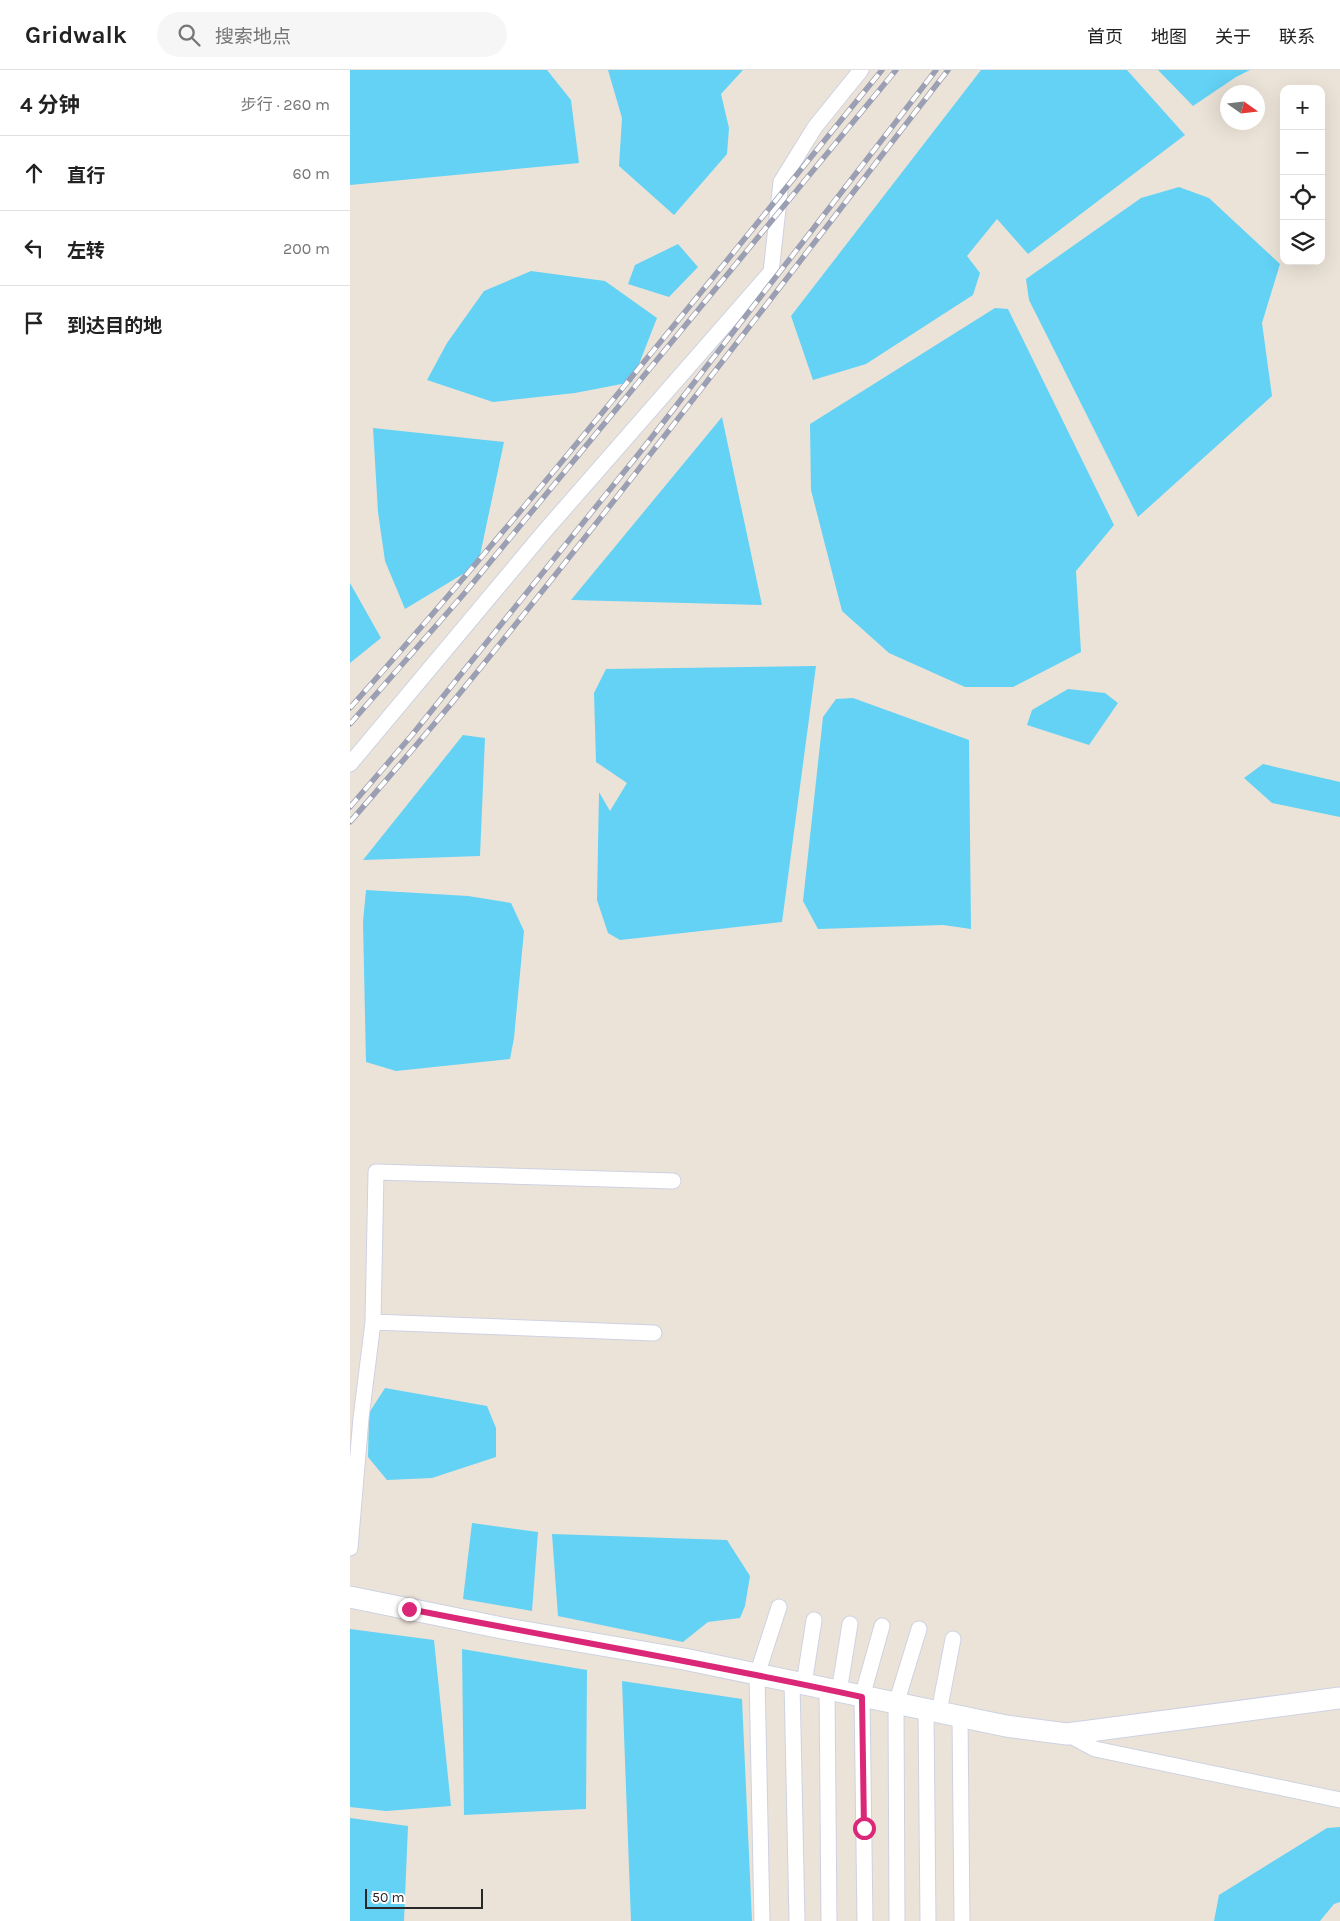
<!DOCTYPE html>
<html lang="zh">
<meta charset="utf-8">
<style>
body{margin:0;font-family:Karla,"Noto Sans SC",sans-serif;background:#f6f6f6;color:#222}
.controls{position:absolute;right:15px;top:15px;display:grid;overflow:hidden;border-radius:10px;box-shadow:0 5px 20px #0002}
.controls button{width:45px;height:45px;display:grid;place-items:center;padding:0;border:0;border-bottom:1px solid #e0e0e0;background:#fff;color:#222;font:25px sans-serif}
.compass{position:absolute;left:870px;top:15px;width:45px;height:45px;border-radius:50%;background:#fff;box-shadow:0 5px 20px #0002;rotate:104deg}
.scale{position:absolute;left:15px;bottom:12px;width:118px;box-sizing:border-box;padding-left:5px;border:2px solid #282828;border-top:0;font-size:14px;line-height:18px;white-space:nowrap;color:#282828;-webkit-text-stroke:4px #fff;paint-order:stroke}
.stop{position:absolute;width:15px;height:15px;margin:-11px;border:4px solid #db2777;border-radius:50%;background:#fff}
.stop.end{background:#db2777;border-color:#fff;box-shadow:0 1px 5px #0008}
.list{margin:0;padding:0;list-style:none}
h2{display:flex;justify-content:space-between;align-items:center;height:65px;margin:0;padding:0 20px;font-size:21px}
h2 small{font-size:16px;font-weight:400;color:#767676}
.list li{display:grid;grid-template-columns:32px 1fr auto;gap:15px;align-items:center;box-sizing:border-box;height:75px;padding:0 20px;border-top:1px solid #e0e0e0}
.list b{display:block;font-size:19px;white-space:nowrap}
.list em{font-size:16px;font-style:normal;color:#767676}
.icon{flex:none;width:28px;height:28px;fill:none;stroke:currentColor;stroke-width:2;stroke-linecap:round;stroke-linejoin:round}
.map{position:relative;flex:none;width:990px;height:1851px;overflow:hidden}
header{display:flex;align-items:center;gap:30px;box-sizing:border-box;height:70px;padding:0 25px;background:#fff;border-bottom:1px solid #e0e0e0}
header strong{font-size:24px}
nav{display:flex;gap:28px;margin-inline-start:auto;font-size:18px}
.search{width:350px;height:45px;background:#f6f6f6;display:flex;align-items:center;gap:12px;box-sizing:border-box;padding:0 18px;border-radius:28px;color:#767676;font-size:19px}
main{display:flex}
aside{flex:1;background:#fff}
.map>svg:first-child{display:block}
</style>
<header>
<strong>Gridwalk</strong>
<div class="search"><svg class="icon" aria-label="search" viewBox="0 0 24 24"><circle cx="10" cy="10" r="6"/><path d="M15 15l6 6"/></svg>搜索地点</div>
<nav><a>首页</a><a>地图</a><a>关于</a><a>联系</a></nav>
</header>
<main>
<aside>
<h2>4 分钟<small>步行 · 260 m</small></h2>
<ul class="list">
<li><svg class="icon" aria-label="ahead" viewBox="0 0 24 24"><path d="M12 20V5M6 11l6-6 6 6"/></svg><div><b>直行</b></div><em>60 m</em></li>
<li><svg class="icon" aria-label="left" viewBox="0 0 24 24"><path d="M17 20v-9H6M10 6l-5 5 5 5"/></svg><div><b>左转</b></div><em>200 m</em></li>
<li><svg class="icon" aria-label="arrive" viewBox="0 0 24 24"><path d="M6 21V4h12l-3 4 3 4H6"/></svg><div><b>到达目的地</b></div></li>
</ul>
</aside>
<div class="map">
<svg width="990" height="1851" viewBox="0 0 990 1851">
<rect width="100%" height="100%" fill="#ece3d8"/>
<path fill="#63d2f5" d="M0,0H197L221,30L229,93L0,115Z
M258,0H393L371,24L379,58L377,84L324,145L269,96L272,48Z
M631,0H777L835,65L678,184L647,149L617,186L630,203L623,225L516,294L463,310L441,246Z
M808,0H900L886,7L843,36Z
M829,117L859,128L930,194L912,253L922,326L788,447L679,230L676,209L791,128Z
M328,174L348,197L319,227L278,214L285,195Z
M181,201L255,211L307,248L282,312L225,323L143,332L77,310L97,273L134,221Z
M645,238L658,239L764,455L726,501L731,582L663,617H615L539,583L492,541L461,420L460,354Z
M372,347L412,535L221,530Z
M23,358L154,372L128,495L55,539L35,491L28,442Z
M0,513L31,568L0,593Z
M466,596L432,852L270,870L258,863L247,830L249,722L260,741L277,713L246,692L244,623L256,599Z
M718,619L755,623L768,633L739,675L677,655L682,640Z
M503,628L619,670L621,859L593,855L468,859L453,831L473,647L486,629Z
M113,665L135,668L130,786L13,790Z
M913,694L990,712V747L922,733L894,708Z
M16,820L118,826L161,833L174,861L164,968L160,989L46,1001L16,992L13,852Z
M35,1318L137,1336L146,1358V1387L82,1408L37,1410L18,1387L19,1343Z
M122,1453L188,1462L182,1541L113,1529Z
M202,1464L377,1470L400,1506L395,1536L390,1548L358,1552L333,1572L208,1546Z
M0,1559L84,1570L101,1736L36,1741L0,1737Z
M112,1579L237,1600L236,1739L114,1745Z
M272,1611L392,1629L402,1851H281Z
M0,1748L58,1756L54,1851H0Z
M990,1757V1832L984,1834L970,1851H864L869,1825L977,1758Z"/>
<g fill="none" stroke-linecap="round" stroke-linejoin="round">
<defs>
<path id="minor" d="M0,694L194,462L421,202L431,112L465,57L511,0
M23,1252L304,1263
M0,1478L11,1348L23,1252L26,1102L323,1111
M442,1612L447,1851
M454,1614L464,1550
M477,1619L479,1851
M489,1622L500,1554
M576,1640L578,1851
M589,1642L603,1569
M610,1647L612,1851
M717,1664L745,1679L990,1730
M412,1851L407,1605L429,1537
M515,1851L512,1627L532,1556
M547,1851L546,1634L569,1559"/>
<path id="secondary" d="M0,1527L157,1559L334,1589L656,1656L717,1664L990,1628"/>
</defs>
<use href="#minor" stroke="#cdd2e2" stroke-width="17"/>
<use href="#secondary" stroke="#cdd2e2" stroke-width="23"/>
<use href="#minor" stroke="#fff" stroke-width="15"/>
<use href="#secondary" stroke="#fff" stroke-width="21"/>
<defs>
<path id="rail" d="M0,638C184,432 357,214 532,0
M0,654L113,525L546,0
M0,737L62,665L295,376L586,0
M0,752C37,709 74,667 110,623C277,419 436,208 598,0"/>
</defs>
<use href="#rail" stroke="#9b9fb4" stroke-width="5.5"/>
<use href="#rail" stroke="#fff" stroke-width="4" stroke-dasharray="11" stroke-linecap="butt"/>
</g>
<g fill="none" stroke-linecap="round" stroke-linejoin="round">
<path stroke="#db2777" stroke-width="6" d="M59,1539C210,1569 362,1594 512,1627L514,1758"/>
</g>
</svg>
<div class="controls">
<button>+</button>
<button>−</button>
<button><svg class="icon" aria-label="locate" viewBox="0 0 24 24"><circle cx="12" cy="12" r="6"/><path d="M12 2v4M12 18v4M2 12h4M18 12h4"/></svg></button>
<button><svg class="icon" aria-label="layers" viewBox="0 0 24 24"><path d="M12 4l9 5-9 5-9-5zM3 14l9 5 9-5"/></svg></button>
</div>
<svg class="compass" viewBox="-18 -18 36 36"><path d="M0-13l5 13h-10z" fill="#e53935"/><path d="M0 13l5-13h-10z" fill="#767676"/></svg>
<div class="scale">50 m</div>
<div class="stop" style="left:514px;top:1758px"></div>
<div class="stop end" style="left:59px;top:1539px"></div>
</div>
</main>
